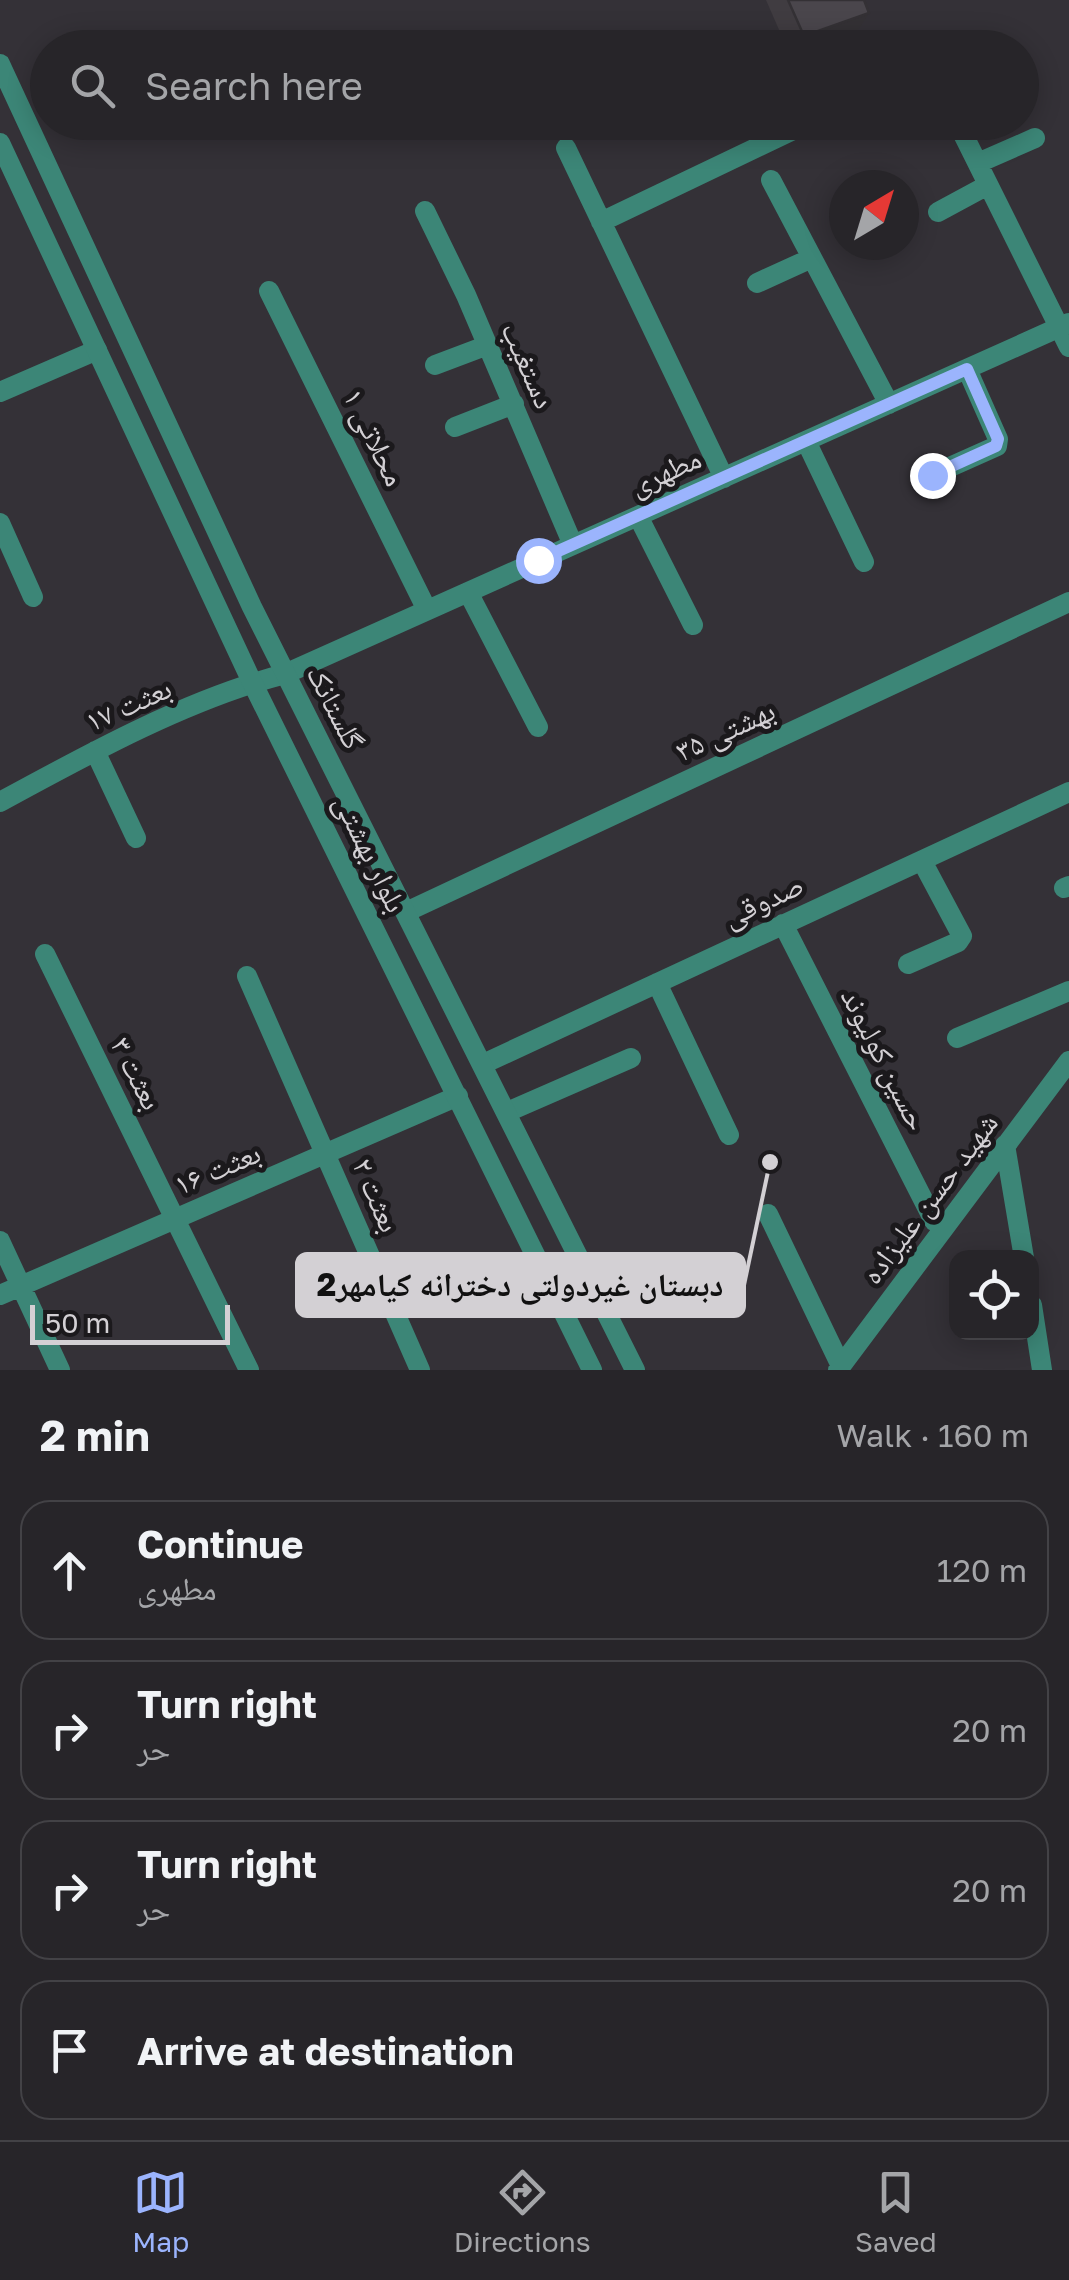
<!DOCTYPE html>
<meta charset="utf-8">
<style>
body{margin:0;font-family:"Golos Text","Noto Naskh Arabic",sans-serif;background:#2f2d31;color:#f1f3f6}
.controls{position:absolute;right:30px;bottom:30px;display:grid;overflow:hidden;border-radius:20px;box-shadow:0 5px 25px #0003}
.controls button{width:90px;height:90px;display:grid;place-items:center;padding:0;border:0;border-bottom:2px solid #434246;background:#272529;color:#f1f3f6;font:50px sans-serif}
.compass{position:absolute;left:829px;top:170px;width:90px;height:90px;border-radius:50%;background:#272529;box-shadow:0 5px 25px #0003;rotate:38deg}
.scale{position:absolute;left:30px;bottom:25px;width:200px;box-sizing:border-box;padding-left:10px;border:5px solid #d3d0d4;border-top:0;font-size:28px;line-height:35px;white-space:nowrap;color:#d3d0d4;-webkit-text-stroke:8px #1b191c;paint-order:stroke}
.stop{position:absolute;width:30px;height:30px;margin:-22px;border:8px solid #9bb4fd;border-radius:50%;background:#fff}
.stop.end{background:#9bb4fd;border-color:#fff;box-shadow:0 2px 10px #0008}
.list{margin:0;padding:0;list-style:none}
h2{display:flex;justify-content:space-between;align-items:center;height:130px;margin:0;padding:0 40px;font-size:42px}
h2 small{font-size:32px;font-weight:400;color:#a4a5a8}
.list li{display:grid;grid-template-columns:65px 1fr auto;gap:30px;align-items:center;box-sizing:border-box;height:140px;margin:0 20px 20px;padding:0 20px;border:2px solid #434246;border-radius:30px}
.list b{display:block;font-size:38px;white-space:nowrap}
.list p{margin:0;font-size:32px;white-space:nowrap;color:#a4a5a8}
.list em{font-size:32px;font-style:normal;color:#a4a5a8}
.icon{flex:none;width:55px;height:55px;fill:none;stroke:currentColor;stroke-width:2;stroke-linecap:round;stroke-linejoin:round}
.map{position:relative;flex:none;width:1069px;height:1370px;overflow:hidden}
.search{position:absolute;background:#272529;box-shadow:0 5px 25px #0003;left:30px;right:30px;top:30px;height:110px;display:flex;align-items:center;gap:25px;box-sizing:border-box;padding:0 35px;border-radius:55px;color:#a4a5a8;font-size:38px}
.sheet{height:770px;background:#272529}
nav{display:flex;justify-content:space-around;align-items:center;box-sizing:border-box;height:140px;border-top:2px solid #434246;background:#272529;font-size:28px;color:#a4a5a8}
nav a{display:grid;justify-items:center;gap:5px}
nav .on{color:#9bb4fd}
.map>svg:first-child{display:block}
</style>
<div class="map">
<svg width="1069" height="1370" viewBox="0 0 1069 1370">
<rect width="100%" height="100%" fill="#343137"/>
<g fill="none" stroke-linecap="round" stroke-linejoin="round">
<path stroke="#3c8677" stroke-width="20" d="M957,122L1069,347
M566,148L724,478
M978,163L1035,138
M771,180L889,404
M425,211L466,295L573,545
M938,212L988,185
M601,222L810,122
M757,283L812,258
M269,291L427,610
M435,365L488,345
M0,392L97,350
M455,427L514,404
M806,441L864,562
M932,475L997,446L998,439L967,369
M638,516L693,625
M0,523L33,597
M468,592L538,727
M95,751L136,838
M0,802C88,754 188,699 285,674L1069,323
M1064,888L1069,886
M406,912L1069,602
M783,924L934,1221
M45,954L249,1370
M908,964L958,942L962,936L922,861
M247,976L420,1370
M657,983L729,1135
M957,1038L1069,991
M483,1064L1069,792
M507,1112L631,1058
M1005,1145L1024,1258
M768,1214L841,1366
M0,1241L60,1370
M0,1295L458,1096
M1032,1305L1042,1370
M838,1370L1069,1061"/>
<path stroke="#3c8677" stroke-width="20" d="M0,64L252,607L635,1370
M0,143L252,682L592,1370"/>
</g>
<path fill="#403c41" d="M766,0H864L856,33L814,48H787Z"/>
<path fill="#343135" d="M869,13L856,33L814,48H796L804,36Z"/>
<path fill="#4a464c" stroke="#343135" stroke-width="2.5" d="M788,0H864L869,13L804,36Z"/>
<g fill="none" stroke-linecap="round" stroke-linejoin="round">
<path stroke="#9bb4fd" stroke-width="12" d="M538,560L967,369L998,439L996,446L932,475"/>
</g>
<g text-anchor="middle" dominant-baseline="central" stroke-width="10" stroke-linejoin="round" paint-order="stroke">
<g font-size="30" fill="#d3d0d4" stroke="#1b191c">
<text transform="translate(529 365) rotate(66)">دستغیب</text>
<text transform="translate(375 437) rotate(64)">محلاتی ۱</text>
<text transform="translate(665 471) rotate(-24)">مطهری</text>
<text transform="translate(128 704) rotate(-24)">بعثت ۱۷</text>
<text transform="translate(336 707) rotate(63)">گلستانک</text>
<text transform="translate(725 730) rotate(-25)">بهشتی ۳۵</text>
<text transform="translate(371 853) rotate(64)">بلوار بهشتی</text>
<text transform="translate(763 900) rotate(-25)">صدوقی</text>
<text transform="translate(885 1059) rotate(63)">حسین کولیوند</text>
<text transform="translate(137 1073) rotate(63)">بعثت ۳</text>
<text transform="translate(217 1168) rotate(-23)">بعثت ۱۶</text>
<text transform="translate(377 1195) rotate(67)">بعثت ۲</text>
<text transform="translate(929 1198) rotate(-53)">شهید حسن علیزاده</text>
</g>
</g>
<path fill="none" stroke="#d3d0d4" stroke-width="4" d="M770 1162L744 1285"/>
<circle fill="#d3d0d4" stroke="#1b191c" stroke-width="4" cx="770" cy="1162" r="10"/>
<rect fill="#d3d0d4" stroke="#d3d0d4" stroke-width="4" x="297" y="1254" width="447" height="62" rx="10"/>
<g font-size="32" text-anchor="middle" font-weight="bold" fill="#111">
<text x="520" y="1296">دبستان غیردولتی دخترانه کیامهر2</text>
</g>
</svg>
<div class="controls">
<button><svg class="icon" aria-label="locate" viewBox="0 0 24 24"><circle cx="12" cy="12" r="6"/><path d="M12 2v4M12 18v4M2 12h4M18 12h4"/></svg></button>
</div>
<svg class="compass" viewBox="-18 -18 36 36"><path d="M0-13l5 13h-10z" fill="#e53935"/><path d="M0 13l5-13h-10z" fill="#a4a5a8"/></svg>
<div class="scale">50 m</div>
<div class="stop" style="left:538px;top:560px"></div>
<div class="stop end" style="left:932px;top:475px"></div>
<div class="search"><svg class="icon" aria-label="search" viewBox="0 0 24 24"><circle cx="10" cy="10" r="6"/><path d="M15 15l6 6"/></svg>Search here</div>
</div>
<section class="sheet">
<h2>2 min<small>Walk · 160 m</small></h2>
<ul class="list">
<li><svg class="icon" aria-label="ahead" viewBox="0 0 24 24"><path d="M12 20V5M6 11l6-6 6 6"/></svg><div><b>Continue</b><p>مطهری</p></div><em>120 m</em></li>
<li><svg class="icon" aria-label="right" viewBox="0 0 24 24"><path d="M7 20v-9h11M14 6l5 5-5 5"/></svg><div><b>Turn right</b><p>حر</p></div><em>20 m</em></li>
<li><svg class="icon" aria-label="right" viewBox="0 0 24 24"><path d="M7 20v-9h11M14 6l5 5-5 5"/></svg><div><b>Turn right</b><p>حر</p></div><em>20 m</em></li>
<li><svg class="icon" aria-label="arrive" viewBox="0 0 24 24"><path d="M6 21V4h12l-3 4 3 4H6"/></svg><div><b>Arrive at destination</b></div></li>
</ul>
</section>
<nav>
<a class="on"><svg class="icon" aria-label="map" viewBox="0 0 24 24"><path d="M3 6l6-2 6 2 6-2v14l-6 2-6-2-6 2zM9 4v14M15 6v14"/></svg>Map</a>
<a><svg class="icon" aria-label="directions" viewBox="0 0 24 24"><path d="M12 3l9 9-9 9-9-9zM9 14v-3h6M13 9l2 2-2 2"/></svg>Directions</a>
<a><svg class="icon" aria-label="saved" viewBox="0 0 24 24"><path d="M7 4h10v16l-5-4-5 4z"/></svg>Saved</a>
</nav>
